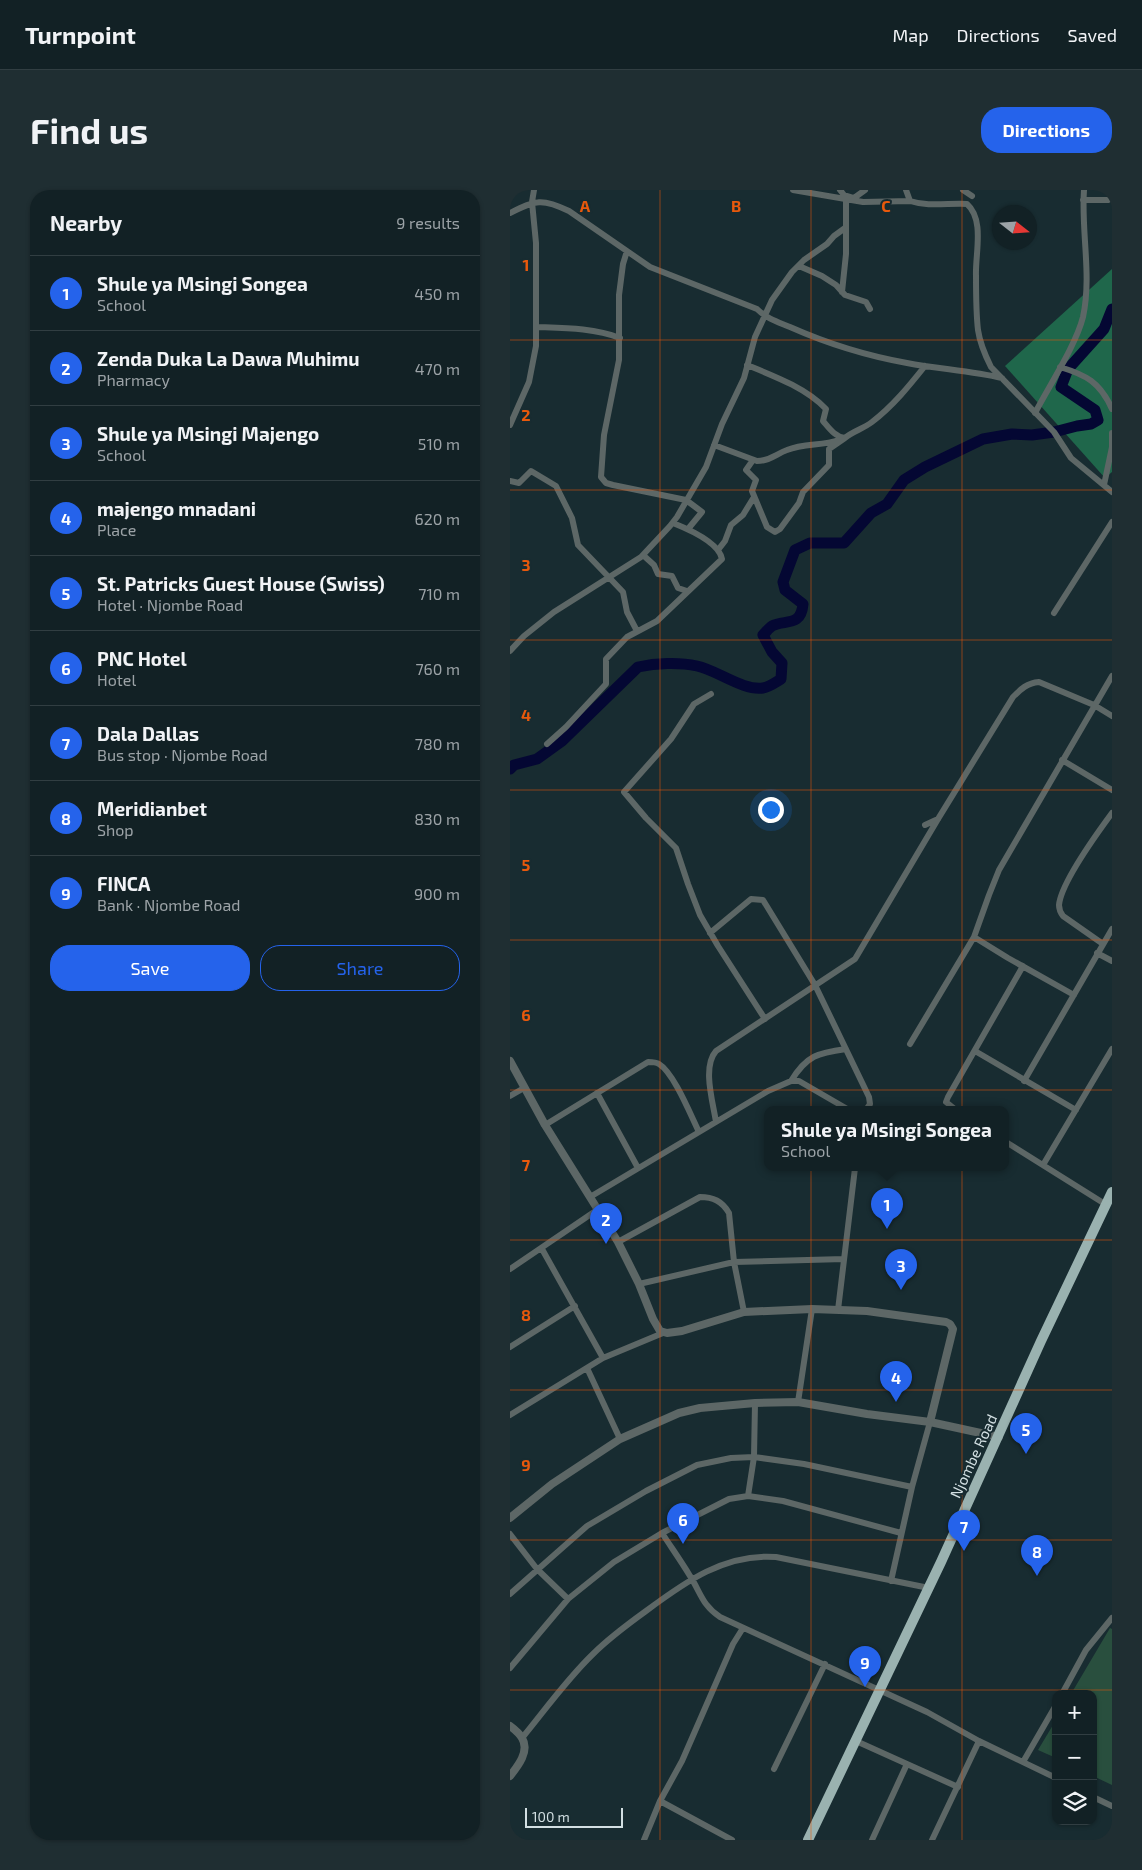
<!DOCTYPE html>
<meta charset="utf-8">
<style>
body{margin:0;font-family:"Exo 2",sans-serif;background:#1f2e32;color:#f1f3f6}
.controls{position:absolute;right:15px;bottom:15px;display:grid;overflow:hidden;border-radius:10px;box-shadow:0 1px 4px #0004}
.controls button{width:45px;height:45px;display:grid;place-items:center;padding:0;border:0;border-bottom:1px solid #313e42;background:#122125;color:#f1f3f6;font:25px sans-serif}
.compass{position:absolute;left:482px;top:15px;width:45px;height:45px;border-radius:50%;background:#122125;box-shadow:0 1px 4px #0004;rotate:107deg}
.scale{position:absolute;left:15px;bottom:12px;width:98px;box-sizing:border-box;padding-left:5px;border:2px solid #d2dfe2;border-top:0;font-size:14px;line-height:18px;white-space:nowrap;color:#d2dfe2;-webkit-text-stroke:4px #182c31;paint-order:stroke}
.you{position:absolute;left:260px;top:619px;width:18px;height:18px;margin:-12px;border:4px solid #fff;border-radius:50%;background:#1a73e8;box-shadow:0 0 0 8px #1a73e833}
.badge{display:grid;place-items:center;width:32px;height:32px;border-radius:50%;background:#2563eb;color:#fff;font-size:16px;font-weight:700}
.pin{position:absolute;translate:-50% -41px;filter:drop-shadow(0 1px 2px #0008)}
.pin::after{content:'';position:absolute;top:26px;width:18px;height:15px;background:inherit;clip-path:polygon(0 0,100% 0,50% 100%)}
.popup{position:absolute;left:254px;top:916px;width:245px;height:65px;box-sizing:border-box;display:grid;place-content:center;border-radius:10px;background:#122125;filter:drop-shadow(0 1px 4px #0005);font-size:16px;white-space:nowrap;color:#9ca3a7}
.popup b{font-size:19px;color:#f1f3f6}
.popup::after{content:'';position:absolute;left:50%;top:100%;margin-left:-10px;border:10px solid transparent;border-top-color:#122125}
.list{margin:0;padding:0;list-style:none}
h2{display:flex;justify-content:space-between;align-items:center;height:65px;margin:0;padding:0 20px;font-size:21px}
h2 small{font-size:16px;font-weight:400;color:#9ca3a7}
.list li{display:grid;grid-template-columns:32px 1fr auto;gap:15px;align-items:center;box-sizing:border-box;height:75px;padding:0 20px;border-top:1px solid #313e42}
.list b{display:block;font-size:19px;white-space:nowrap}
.list p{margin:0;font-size:16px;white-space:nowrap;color:#9ca3a7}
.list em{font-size:16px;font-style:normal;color:#9ca3a7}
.actions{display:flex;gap:10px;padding:15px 20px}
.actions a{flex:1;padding:11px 0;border:1px solid #2563eb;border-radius:20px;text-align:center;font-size:18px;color:#2563eb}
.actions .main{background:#2563eb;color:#fff}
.icon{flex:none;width:28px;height:28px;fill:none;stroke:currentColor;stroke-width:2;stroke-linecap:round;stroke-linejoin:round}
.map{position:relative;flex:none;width:602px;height:1650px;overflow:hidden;border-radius:20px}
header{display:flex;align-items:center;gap:30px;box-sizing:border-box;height:70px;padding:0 25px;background:#122125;border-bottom:1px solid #313e42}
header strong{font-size:24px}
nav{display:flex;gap:28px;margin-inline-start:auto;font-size:18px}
.intro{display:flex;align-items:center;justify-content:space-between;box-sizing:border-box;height:120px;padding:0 30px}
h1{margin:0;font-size:35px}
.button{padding:12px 22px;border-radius:20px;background:#2563eb;color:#fff;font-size:18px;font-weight:700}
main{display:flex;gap:30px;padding:0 30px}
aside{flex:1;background:#122125;border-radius:20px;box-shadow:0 1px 4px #0004}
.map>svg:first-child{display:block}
</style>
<header>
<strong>Turnpoint</strong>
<nav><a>Map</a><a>Directions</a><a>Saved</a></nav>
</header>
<div class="intro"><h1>Find us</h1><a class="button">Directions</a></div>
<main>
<aside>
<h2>Nearby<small>9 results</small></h2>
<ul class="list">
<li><span class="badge">1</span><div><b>Shule ya Msingi Songea</b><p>School</p></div><em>450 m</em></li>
<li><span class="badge">2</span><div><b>Zenda Duka La Dawa Muhimu</b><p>Pharmacy</p></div><em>470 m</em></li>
<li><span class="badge">3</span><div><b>Shule ya Msingi Majengo</b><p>School</p></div><em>510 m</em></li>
<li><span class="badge">4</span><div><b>majengo mnadani</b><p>Place</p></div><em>620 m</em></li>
<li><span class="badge">5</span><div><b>St. Patricks Guest House (Swiss)</b><p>Hotel · Njombe Road</p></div><em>710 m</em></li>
<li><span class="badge">6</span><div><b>PNC Hotel</b><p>Hotel</p></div><em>760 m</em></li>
<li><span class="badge">7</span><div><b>Dala Dallas</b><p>Bus stop · Njombe Road</p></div><em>780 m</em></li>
<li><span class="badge">8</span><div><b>Meridianbet</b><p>Shop</p></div><em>830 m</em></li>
<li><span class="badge">9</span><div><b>FINCA</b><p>Bank · Njombe Road</p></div><em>900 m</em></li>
</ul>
<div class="actions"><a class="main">Save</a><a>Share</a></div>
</aside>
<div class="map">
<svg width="602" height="1650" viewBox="0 0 602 1650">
<rect width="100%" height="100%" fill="#182c31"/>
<path fill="#294f3e" d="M600,1438L602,1439V1595L583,1586V1504H561Z
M546,1530V1568L528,1560Z"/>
<path fill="#1f674b" d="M602,79V282L595,288L495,176Z"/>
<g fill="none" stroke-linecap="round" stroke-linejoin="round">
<path stroke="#040733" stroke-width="11" d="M0,579L4,575L27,569L52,551L128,477C146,473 169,472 187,476C207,480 233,501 253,498C259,497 266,492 271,489L272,473L262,462L253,445C256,442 259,438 262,436C274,429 291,438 293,414L275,400L273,392L285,360L300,353H334L361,323L377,314L394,290L415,277L473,249L502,244L522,245L544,242L567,236L581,234L588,230L585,220L551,197L558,179L594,139L602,119"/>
<path stroke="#5d6766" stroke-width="6" d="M283,0L353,12L400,11
M330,0L334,5L344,8L355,0
M396,0L400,11C418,17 438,13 457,14C475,30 465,64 466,86C466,104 466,123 468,140C470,154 475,165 481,177L544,242L561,268L602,302
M453,0L462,6
M573,10H598L602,8
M0,23C26,10 32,8 59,21L140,77L247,119C257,129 268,132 280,137C316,153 358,166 397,173C429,179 461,181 492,188
M117,61L113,74L109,105V170L94,245L91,287L96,293L103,295L176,310L192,322L178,339
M289,76L312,86L326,95L335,105L356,112L360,119
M332,102L336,64V9
M27,137C54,138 84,138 110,148
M237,175C264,186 296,198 316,219L313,231C319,238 325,247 335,248C343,241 353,239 362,232C383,216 399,196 415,176
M550,177C576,185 590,192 602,219
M525,223C539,196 566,155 573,127C582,85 571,42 574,0
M0,235L19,192L26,156V53L22,12L24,0
M204,255L247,271C260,271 266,264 277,260C294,253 312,256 329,250
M243,270L236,280L246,290L242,301L257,337L265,342L270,339L289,313L293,302L319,275V259L335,248
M0,291L9,293L21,281L46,296L62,328L68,355L113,402L117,422L127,441
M594,295L602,257V243
M208,360L215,351L221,335L233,325L244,307
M133,365L144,375L148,384L162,386L168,398L177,401
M544,423L602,332
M0,461L14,446L44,422L131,367L160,336L167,327L196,277L212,234L234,188L245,147L262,110L282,82L294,70L317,54L324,46L335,38
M201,504L184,514L161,549L114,602L136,628L166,658L178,694L190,725L208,756L255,829
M37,554L56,537L96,494V469L117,447L147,431L212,369C209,352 178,339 163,333
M552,570L602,600
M415,635L428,629
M200,743L241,709L253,710L305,795L359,907L360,914L356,920
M464,747L498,768L564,805
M593,754L553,726C550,722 549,719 549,715C551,693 588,642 602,623
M587,763L602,771
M400,854L464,747L479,705L489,680L602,486
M465,861L566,920
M281,891C297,865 308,863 336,859
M514,891L602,739
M87,903L128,978
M0,906L14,898
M446,920L436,912L438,907L513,776
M206,932C203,912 192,877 206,861L345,769L428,629L503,507C511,499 517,493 529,492L584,515L602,526
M35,935L138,872C142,872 146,872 149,874C164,883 181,926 189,942
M496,952L595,1014
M533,975L602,859
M80,1007L258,901L281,891H289L339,920
M108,1052L190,1007C203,1007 212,1011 219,1023L224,1072L234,1122
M32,1059L93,1168
M0,1079L87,1020
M129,1094L224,1072L334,1069
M328,1120L345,978
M0,1157L65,1116
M77,1178L110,1249
M288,1212L302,1119
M0,1225L93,1168L153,1143
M238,1306L244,1267L245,1213
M152,1343C161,1357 171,1371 180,1386C191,1403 192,1415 210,1427L417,1522L469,1551L546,1588
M0,1344L27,1379L58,1409
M381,1391L402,1297L420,1232
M0,1404L77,1336L136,1301L187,1275L221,1268L244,1267L294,1274L402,1297
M0,1478L58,1409L104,1372L152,1343L219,1309L238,1306L273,1311L391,1343
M552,1504L576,1460L602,1428
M12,1548C35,1520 57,1489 83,1464C99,1448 118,1434 136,1421C175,1392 215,1363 266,1367L419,1398
M346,1551L448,1597
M513,1572L546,1515
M264,1579L315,1474
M583,1607L602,1616
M150,1611L222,1650
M134,1650L150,1611L172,1571L223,1454L233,1438
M362,1650L397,1574
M422,1650L469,1551"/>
<path stroke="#5d6766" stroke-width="8" d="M0,871L35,935L108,1052L129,1094L143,1129L150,1141L157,1143L172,1141L234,1122L302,1119L357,1121L436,1132L440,1134L443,1139L420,1232
M0,1328L42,1294L110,1249L169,1223L190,1218L245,1213L288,1212L357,1224L420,1232L489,1247
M0,1536C4,1539 9,1543 12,1548C20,1561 8,1576 0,1586"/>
<path stroke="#9ab2b0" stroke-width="10" d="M298,1650L431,1372L531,1151L602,1002"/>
</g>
<path fill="none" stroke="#e8590c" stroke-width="1" stroke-opacity="0.55" d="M150,0V1650M301,0V1650M452,0V1650M0,150H602M0,300H602M0,450H602M0,600H602M0,750H602M0,900H602M0,1050H602M0,1200H602M0,1350H602M0,1500H602"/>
<g text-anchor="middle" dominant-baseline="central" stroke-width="4" stroke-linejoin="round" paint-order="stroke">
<g font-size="15" fill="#d2dfe2" stroke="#182c31">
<text transform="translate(463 1266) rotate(-65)">Njombe Road</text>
</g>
</g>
<g font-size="16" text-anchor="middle" font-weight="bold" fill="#e8590c" stroke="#182c31" stroke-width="4" stroke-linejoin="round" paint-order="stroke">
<text x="75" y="22">A</text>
<text x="226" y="22">B</text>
<text x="376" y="22">C</text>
<text x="16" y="81">1</text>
<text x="16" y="231">2</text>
<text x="16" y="381">3</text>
<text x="16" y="531">4</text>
<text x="16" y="681">5</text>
<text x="16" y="831">6</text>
<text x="16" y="981">7</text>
<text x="16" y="1131">8</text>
<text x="16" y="1281">9</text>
</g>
</svg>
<div class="controls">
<button>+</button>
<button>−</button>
<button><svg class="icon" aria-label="layers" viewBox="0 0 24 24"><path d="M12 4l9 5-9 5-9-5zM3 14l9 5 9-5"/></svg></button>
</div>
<svg class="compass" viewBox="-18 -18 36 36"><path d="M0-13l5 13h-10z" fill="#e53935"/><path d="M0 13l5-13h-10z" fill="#9ca3a7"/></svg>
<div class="scale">100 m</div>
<div class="you"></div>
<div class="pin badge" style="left:377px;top:1039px">1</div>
<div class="popup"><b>Shule ya Msingi Songea</b>School</div>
<div class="pin badge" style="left:96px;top:1054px">2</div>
<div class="pin badge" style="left:391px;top:1100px">3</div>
<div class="pin badge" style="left:386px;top:1212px">4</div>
<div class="pin badge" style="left:516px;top:1264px">5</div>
<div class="pin badge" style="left:173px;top:1354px">6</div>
<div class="pin badge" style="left:454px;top:1361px">7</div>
<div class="pin badge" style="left:527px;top:1386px">8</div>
<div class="pin badge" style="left:355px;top:1497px">9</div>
</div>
</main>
